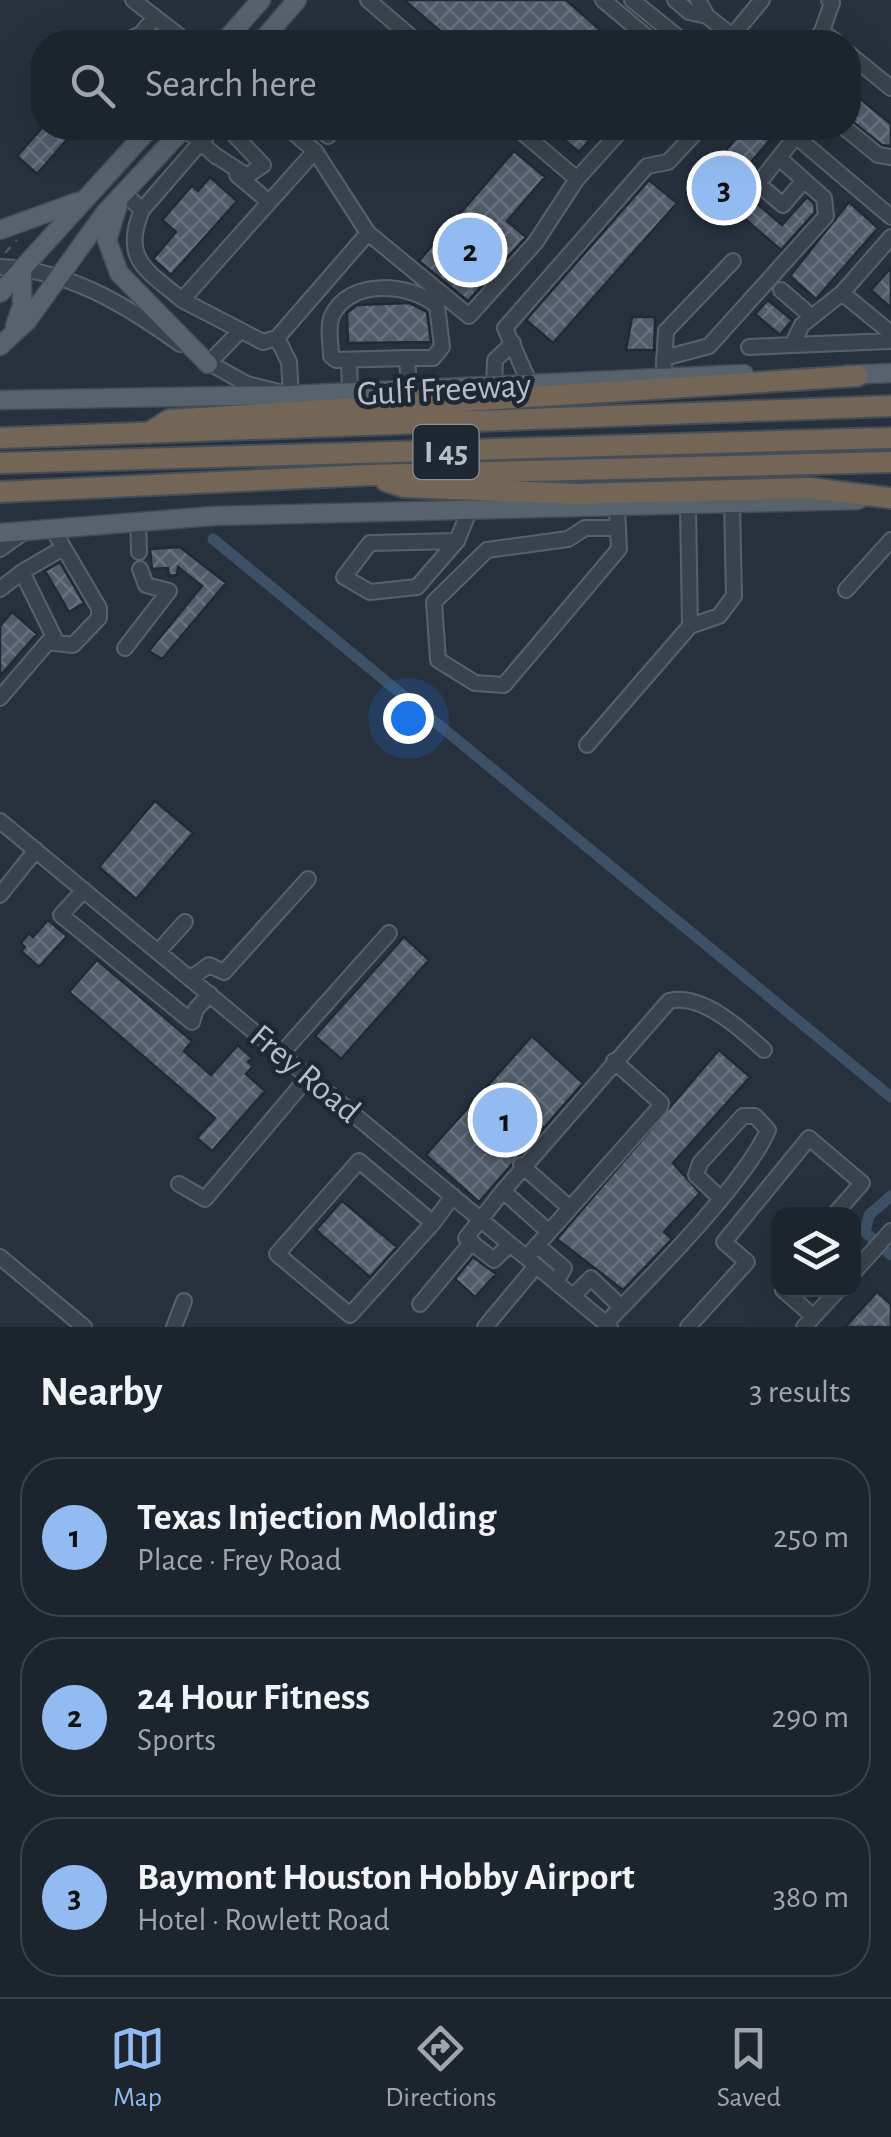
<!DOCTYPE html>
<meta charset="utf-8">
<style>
body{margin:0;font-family:"Alegreya Sans",sans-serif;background:#252d36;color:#f1f3f6}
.controls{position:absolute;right:30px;bottom:30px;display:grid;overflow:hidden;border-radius:20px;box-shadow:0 10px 40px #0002}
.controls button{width:90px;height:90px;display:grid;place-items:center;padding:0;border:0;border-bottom:2px solid #3a424a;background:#1c252e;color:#f1f3f6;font:50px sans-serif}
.you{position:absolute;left:408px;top:718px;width:35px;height:35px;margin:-25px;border:8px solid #fff;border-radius:50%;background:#1a73e8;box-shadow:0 0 0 15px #1a73e833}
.badge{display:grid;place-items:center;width:65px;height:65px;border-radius:50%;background:#92bcf1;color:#111;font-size:32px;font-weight:700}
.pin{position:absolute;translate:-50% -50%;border:5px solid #fff;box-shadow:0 2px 10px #0006}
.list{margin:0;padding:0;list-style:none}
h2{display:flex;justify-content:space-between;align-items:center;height:130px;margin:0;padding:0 40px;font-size:42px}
h2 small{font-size:32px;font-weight:400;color:#a0a5aa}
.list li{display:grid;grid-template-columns:65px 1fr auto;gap:30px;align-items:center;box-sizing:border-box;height:160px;margin:0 20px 20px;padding:0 20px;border:2px solid #3a424a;border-radius:40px}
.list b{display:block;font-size:38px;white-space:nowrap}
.list p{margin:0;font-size:32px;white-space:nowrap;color:#a0a5aa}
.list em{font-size:32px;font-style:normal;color:#a0a5aa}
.icon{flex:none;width:55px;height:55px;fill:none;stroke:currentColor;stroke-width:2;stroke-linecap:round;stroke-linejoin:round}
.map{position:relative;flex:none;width:891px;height:1327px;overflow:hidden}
.search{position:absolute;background:#1c252e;box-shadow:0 10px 40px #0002;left:30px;right:30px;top:30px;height:110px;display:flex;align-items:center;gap:25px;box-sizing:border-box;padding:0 35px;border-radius:40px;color:#a0a5aa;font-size:38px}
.sheet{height:670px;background:#1c252e}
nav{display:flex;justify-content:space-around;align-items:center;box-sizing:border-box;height:140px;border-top:2px solid #3a424a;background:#1c252e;font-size:28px;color:#a0a5aa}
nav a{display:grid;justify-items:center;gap:5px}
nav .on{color:#92bcf1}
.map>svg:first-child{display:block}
</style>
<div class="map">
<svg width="891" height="1327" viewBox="0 0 891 1327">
<defs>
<pattern id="building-cross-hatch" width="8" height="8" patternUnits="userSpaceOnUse" patternTransform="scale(2.5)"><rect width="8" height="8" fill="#515c6b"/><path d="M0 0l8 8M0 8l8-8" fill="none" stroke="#68727f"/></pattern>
</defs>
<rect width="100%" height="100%" fill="#26313d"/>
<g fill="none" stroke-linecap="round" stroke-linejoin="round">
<path stroke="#3d5065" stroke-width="11" d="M213,539L891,1097
M891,1196L869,1215L865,1232L891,1255"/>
</g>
<path fill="url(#building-cross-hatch)" stroke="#212a34" stroke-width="2.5" d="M404,0H566L614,42H453Z
M848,89L891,124V146L882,145L848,118Z
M42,128H77L37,174L17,156Z
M550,128H600L579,152Z
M745,128H767L775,134L733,183L782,225L807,197L814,203L815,212L781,250L700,180Z
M514,151L545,177L507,221L526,237L468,301L419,261Z
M210,177L237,201L171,275L153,259L176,232L162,220L192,186L198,191Z
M649,180L677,203L553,343L526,320Z
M849,202L878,228L816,299L790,276Z
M891,268V308L871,290Z
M768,300L792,320L780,335L755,314Z
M409,303L427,312L431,342L348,343L347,313L357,305Z
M632,317H655L654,350H626Z
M180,547L226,583L162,659L149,651L202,586L178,567L177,575L169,576L168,568L152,569L150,549Z
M60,562L84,603L69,612L45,571Z
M12,612L37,634L0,676V626Z
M155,801L193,833L136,899L99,867Z
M48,920L67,936L39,967L21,951L25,947L21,943L29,933L33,937Z
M404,937L429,960L341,1059L315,1036Z
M97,960L192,1041L184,1051L211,1075L238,1045L252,1058L248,1062L253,1066L246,1074L265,1091L212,1151L197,1138L215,1118L69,992Z
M532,1036L583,1083L479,1202L426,1155Z
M719,1050L750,1077L673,1163L700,1193L664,1232L672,1239L623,1290L557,1239Z
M342,1201L397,1247L370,1277L316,1230Z
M473,1257L496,1274L475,1297L455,1279Z
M877,1292L891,1304V1327H845Z"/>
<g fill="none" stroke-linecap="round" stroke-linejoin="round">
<defs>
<path id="minor" d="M133,0L187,42
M368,0L417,42
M603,0L653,42
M632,0L684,42
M675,0L689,12L707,16
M698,0L707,16L732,36
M822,31L832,3L829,0
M123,42L141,34L155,17
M727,42L762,0
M814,42L822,31L836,42
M848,53L891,88
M184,128L217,157
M319,128L328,136
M517,128L577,179
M786,128L891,217
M845,128L878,155L891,157
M796,136L758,184L783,205L804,180
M212,153L247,176L263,165L228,128
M237,175L269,202
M123,192L142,210C121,260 147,270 182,300
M142,210L213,128
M368,233L469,316L535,243L577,179L623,128
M891,237L842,293L891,333
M0,267C69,270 126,305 180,344
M781,290L811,316
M842,293L802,325L792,345L891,341
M277,338L263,342L182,300L315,151
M749,347L792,345
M407,358L336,360L331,356C331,345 327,327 332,316C349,278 411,283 437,306L442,347L433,358H407L409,388
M664,358L709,346L826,216L824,198L779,158
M202,359L247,384L291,395L289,362L277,338L368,233L315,151L288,128
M349,360L350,391
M208,364L240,331
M664,366L666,331L733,261
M529,382L505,328L647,166L668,162L700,128
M494,384L495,360L513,343
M688,506L690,626
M617,509L619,549L504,685L475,683L438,660L434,602L487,550L568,539L585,528H618
M138,521L139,552
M457,541L370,543L344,577L370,592L417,587L457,541L470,509
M0,549L24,532
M0,589L22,572
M846,590L891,540
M57,643L22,572L63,548
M125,648L169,591L146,585L140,569
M0,698L48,642L73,645L99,618V608L52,528
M587,745L690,626L719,616L734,596L732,505
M0,821L610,1327
M84,890L61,915L192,1022L196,1009L210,994
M0,895L36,850
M158,952L185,922
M191,978L209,965L224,972L308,879
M282,1053L389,933
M359,1161L433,1223L350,1315L277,1254Z
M521,1165L570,1208
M179,1184L205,1199L309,1076
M503,1191L669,1001C702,993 741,1029 764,1050
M433,1223L453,1196
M549,1232L660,1107L661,1103L614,1061
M510,1244L494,1260L466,1238L503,1191L549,1232L527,1257
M537,1245L564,1268L556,1282
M0,1257L84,1327
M854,1272L891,1231
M783,1290L813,1316
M573,1296L591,1278L620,1306
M420,1304L472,1242
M606,1323C647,1281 746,1182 768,1130L755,1116H743L700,1163L696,1175L719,1197
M174,1327L184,1301
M485,1327L536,1266
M688,1327L747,1262L724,1242L809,1138L862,1183L835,1214
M804,1327L838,1290"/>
<path id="major" d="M224,42L261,0
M261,42L297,0
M118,205L107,240L119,273L208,364
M0,230L77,202
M0,293L150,128
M15,326L22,306V268
M0,346L27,321L105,213L184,128
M845,375L891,373
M0,400L291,395L744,374
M0,533L213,516L858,500"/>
<path id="highway" d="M149,433L169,420L857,376
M0,438L891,406
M0,463L891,438
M386,481L404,487L577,494L809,488L891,498
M0,492L370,475L891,462"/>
</defs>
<use href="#minor" stroke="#58616b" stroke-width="18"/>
<use href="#major" stroke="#434c56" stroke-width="21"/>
<use href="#highway" stroke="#454e58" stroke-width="24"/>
<path stroke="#485b5d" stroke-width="2.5" stroke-dasharray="8 8" stroke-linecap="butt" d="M5,253L17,240"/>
<use href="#minor" stroke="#3a434d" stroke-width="14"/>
<use href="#major" stroke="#58626d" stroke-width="18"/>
<use href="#highway" stroke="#736657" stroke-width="20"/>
</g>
<g text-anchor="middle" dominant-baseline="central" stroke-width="9" stroke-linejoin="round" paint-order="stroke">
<rect fill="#1f2832" stroke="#89919b" stroke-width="2.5" x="413.5" y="425" width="65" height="54" rx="8"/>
<g font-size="32" font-weight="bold" fill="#b6bec8">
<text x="446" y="452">I 45</text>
</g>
<g font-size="35" fill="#b6bec8" stroke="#1f2832">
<text transform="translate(444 390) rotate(-3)">Gulf Freeway</text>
<text transform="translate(305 1074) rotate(40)">Frey Road</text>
</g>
</g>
</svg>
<div class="controls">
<button><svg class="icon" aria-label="layers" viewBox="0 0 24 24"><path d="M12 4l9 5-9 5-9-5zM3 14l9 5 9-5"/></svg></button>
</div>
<div class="you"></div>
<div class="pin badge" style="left:505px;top:1120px">1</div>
<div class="pin badge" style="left:470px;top:250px">2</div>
<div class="pin badge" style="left:724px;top:188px">3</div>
<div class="search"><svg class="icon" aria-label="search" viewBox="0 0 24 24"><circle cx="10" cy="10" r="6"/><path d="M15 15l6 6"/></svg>Search here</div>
</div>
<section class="sheet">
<h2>Nearby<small>3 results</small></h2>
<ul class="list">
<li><span class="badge">1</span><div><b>Texas Injection Molding</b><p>Place · Frey Road</p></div><em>250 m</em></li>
<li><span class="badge">2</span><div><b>24 Hour Fitness</b><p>Sports</p></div><em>290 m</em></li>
<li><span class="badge">3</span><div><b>Baymont Houston Hobby Airport</b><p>Hotel · Rowlett Road</p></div><em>380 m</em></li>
</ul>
</section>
<nav>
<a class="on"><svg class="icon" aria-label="map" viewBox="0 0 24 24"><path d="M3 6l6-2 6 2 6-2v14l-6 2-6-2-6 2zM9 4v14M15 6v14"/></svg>Map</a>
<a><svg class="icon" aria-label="directions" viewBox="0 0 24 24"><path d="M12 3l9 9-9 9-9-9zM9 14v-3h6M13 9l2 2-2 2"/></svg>Directions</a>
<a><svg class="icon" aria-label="saved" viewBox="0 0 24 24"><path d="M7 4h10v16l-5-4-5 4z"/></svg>Saved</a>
</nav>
